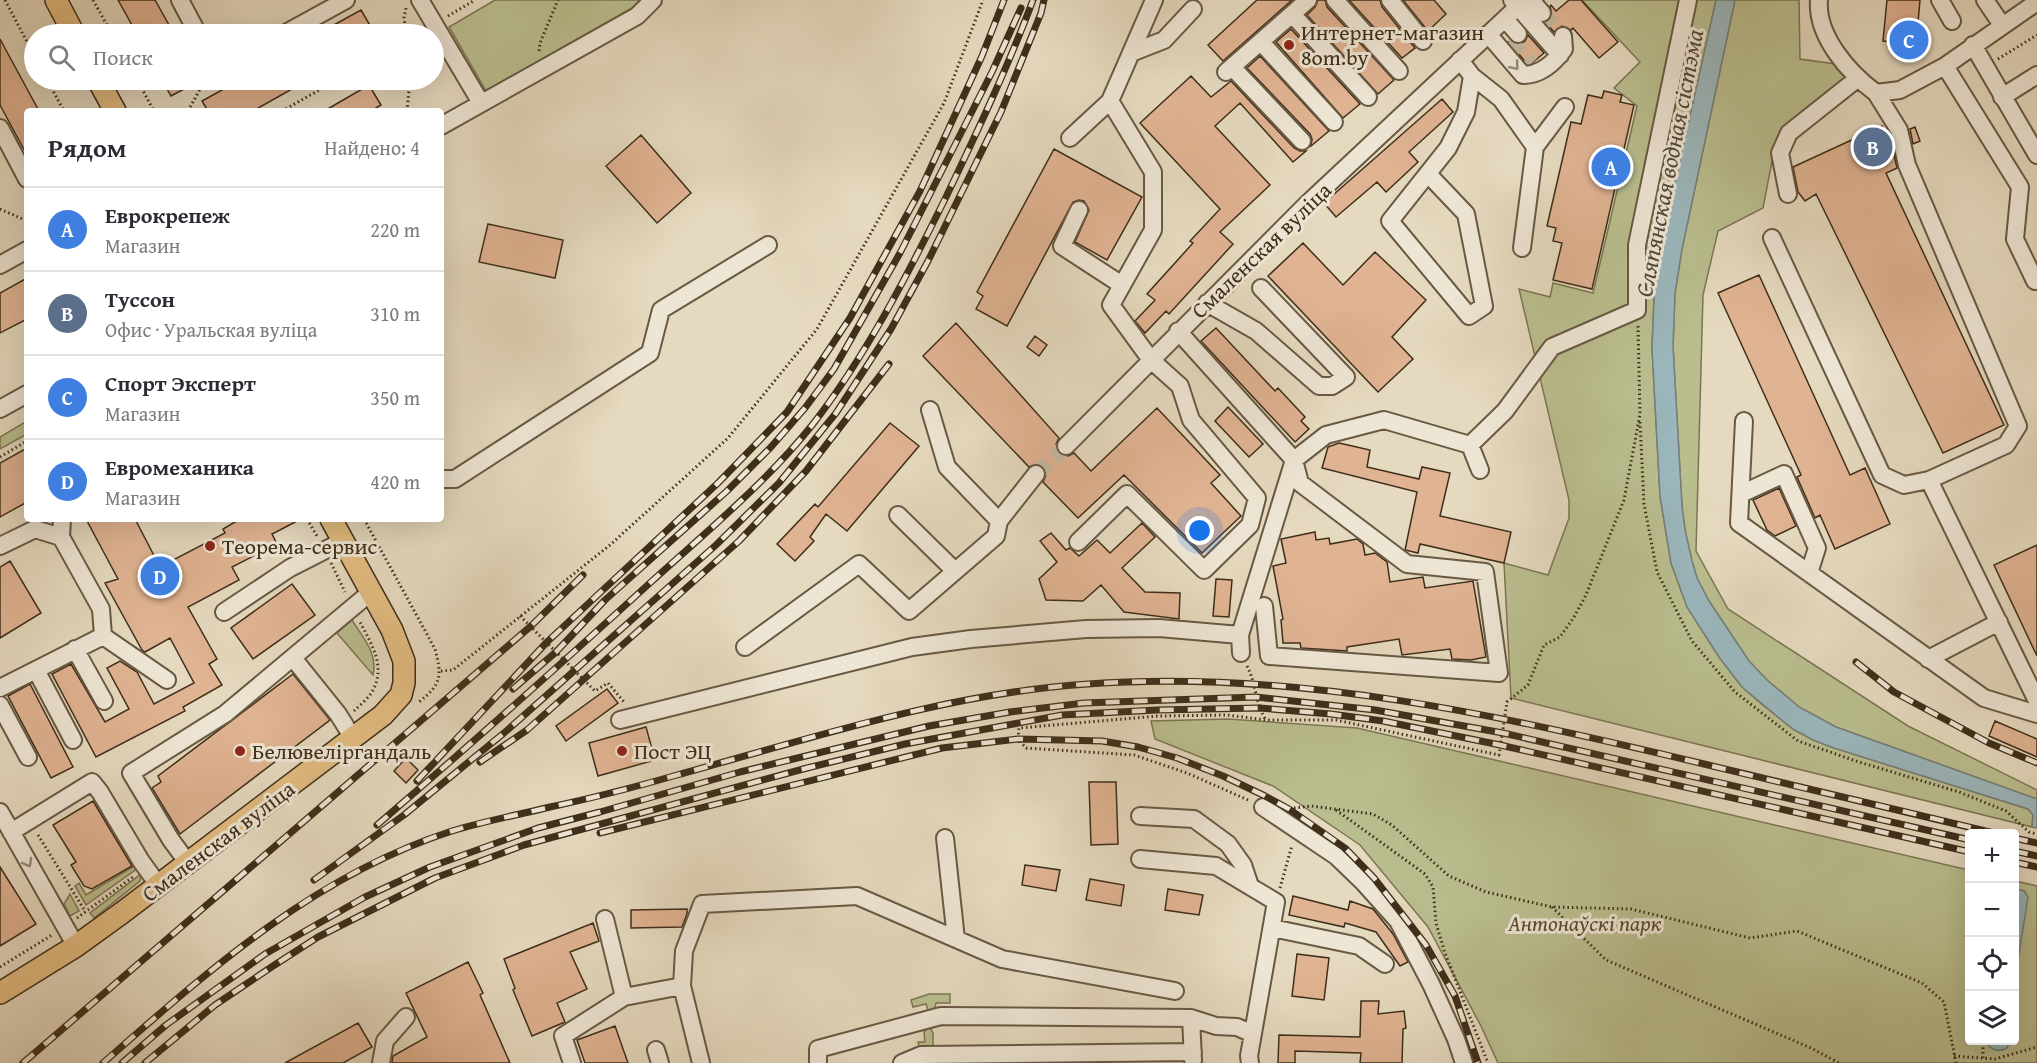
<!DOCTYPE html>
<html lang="ru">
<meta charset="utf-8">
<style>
body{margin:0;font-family:"Gentium Book Plus",serif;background:#f7f7f7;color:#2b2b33}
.controls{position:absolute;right:18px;bottom:18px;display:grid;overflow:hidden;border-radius:6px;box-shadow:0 6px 24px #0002}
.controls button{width:54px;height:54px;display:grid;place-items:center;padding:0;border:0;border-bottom:2px solid #e1e1e2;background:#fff;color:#2b2b33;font:30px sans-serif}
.you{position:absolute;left:1200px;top:531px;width:21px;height:21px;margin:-15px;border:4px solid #fff;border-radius:50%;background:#1a73e8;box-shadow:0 0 0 9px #1a73e833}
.badge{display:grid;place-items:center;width:39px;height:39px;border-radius:50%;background:#0f766e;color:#fff;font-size:20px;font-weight:700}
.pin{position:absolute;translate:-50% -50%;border:3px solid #fff;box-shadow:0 2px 6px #0006}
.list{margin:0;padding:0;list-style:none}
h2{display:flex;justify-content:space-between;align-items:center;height:78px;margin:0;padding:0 24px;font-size:26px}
h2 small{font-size:20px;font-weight:400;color:#7c7c81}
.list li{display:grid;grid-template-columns:39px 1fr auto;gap:18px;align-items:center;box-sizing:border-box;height:84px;padding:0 24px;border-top:2px solid #e1e1e2}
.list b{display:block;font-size:22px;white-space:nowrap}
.list p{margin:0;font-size:20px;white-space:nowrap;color:#7c7c81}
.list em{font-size:20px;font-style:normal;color:#7c7c81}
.icon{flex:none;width:33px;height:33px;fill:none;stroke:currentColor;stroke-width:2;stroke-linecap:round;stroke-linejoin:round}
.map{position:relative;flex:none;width:2037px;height:1063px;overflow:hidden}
.search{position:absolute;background:#fff;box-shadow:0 6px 24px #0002;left:24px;top:24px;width:420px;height:66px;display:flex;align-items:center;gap:15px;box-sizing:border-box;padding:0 21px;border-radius:33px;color:#7c7c81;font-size:22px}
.panel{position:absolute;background:#fff;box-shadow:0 6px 24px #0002;left:24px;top:108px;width:420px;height:414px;border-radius:6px}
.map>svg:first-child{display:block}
</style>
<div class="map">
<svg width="2037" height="1063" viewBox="0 0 2037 1063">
<rect width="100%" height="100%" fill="#e5d9bf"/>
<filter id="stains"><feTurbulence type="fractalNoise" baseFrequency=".00333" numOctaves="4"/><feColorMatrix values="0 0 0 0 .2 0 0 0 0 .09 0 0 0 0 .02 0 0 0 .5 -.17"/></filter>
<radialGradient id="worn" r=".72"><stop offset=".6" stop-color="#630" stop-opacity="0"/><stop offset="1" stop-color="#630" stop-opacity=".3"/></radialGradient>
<path fill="#babe8f" stroke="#7c7654" stroke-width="1.5" d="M495,0H640L641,3L486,91L449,27Z
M1582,0H1716L1655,277L1652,348L1660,496L1671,563L1687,607L1719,657L1742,687L1759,702L1793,729L1813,740L1834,748L2028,809L2033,814L2032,827L1511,698L1504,563L1548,575L1569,518V500L1519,289L1550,297L1553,283L1593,293L1637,106L1614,88L1640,62Z
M1735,0H1799L1800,59L1843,65L1845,83L1774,151L1763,208L1718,231L1703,295L1696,551L1728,609L1908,726L2037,790V799L1836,727L1799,707L1767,680L1749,661L1709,601L1697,578L1692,561L1685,530L1682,507L1673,346L1675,293L1682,249Z
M27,421V434L0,449V437Z
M352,620C363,638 378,653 373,675L337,633Z
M1228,719L1357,728L1969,870L1970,1040H2014L2015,881L2037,886V1063H1498L1481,1026L1428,927L1360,845L1273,786L1155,739L1151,721Z
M136,865L138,868L86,905L75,886L79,883L86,895Z
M141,874L140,881L94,918L90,913Z
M70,894L79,911L70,916L64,904Z
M929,994H950V1003H936L935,1008L932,1010H928L926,1004L913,1007L911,1000Z
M929,1026L933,1033V1049L920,1050L918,1042H925L924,1032Z"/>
<path fill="#9bb7bd" stroke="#76807c" stroke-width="1.5" d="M1716,0H1735L1682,249L1675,293L1673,346L1682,507L1685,530L1692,561L1697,578L1709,601L1749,661L1767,680L1799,707L1836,727L2037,799V828L2032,827L2033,815L2028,809L1834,748L1813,740L1793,729L1778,717L1742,687L1719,657L1687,607L1671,563L1660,496L1652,348L1655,277L1663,236Z
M2017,889L2024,891L2028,897L2015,979L2014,890Z
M1986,1041H2010L2007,1048C1998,1053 1990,1050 1986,1041Z"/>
<path fill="#e0b392" stroke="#3e2e1a" stroke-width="1.5" d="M118,0H155L174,34H137Z
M1257,0H1292L1223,61L1208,45Z
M1318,0H1325L1327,7L1394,80L1378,94L1307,15L1315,7Z
M1349,0H1380L1382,7L1415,48L1402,58Z
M1403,0H1434L1446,14L1428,31Z
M1569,0H1581L1618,42L1599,58L1573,28L1571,30L1562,26L1554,32L1546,23L1552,16L1550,6L1551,5L1556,11Z
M1887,0H1920L1916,44L1883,41Z
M361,10L375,34H318L341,21Z
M1291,29L1360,104L1343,118L1276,42Z
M1528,35L1544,53L1532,63L1527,64L1509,42L1521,44L1525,41Z
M0,39L39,111H27V155L0,105Z
M1260,56L1329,131L1311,146L1312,139L1310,134L1247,68Z
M1191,76L1211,97L1231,81L1294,148L1300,151H1306L1293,162L1240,103L1215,126L1270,185L1220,232L1233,244L1169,314L1166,311L1145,333L1135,321L1155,300L1147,294L1193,243L1190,241L1220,209L1140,123Z
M162,80H201L171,96Z
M240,80H308L253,111H208L202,101Z
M369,85L381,105L371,111H324Z
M1604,91L1622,95L1620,102L1634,105L1592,289L1553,280L1562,243L1553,241L1556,228L1547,226L1571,122L1581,124L1588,95L1602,98Z
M1442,99L1453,112L1409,152L1418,162L1386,192L1377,182L1336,217L1324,203Z
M1882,126L1889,139L1890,138L1897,168L1886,173L2004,425L1943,453L1816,194L1805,201L1798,192L1793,167Z
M1915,127L1920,141L1913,144L1910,129Z
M641,135L691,193L657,223L606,166Z
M1054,149L1142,197L1107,260L1075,242L1089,210L1084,201L1079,200L1073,202L1007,326L976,309L983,296L977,292Z
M488,224L563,240L555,278L479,262Z
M1303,243L1343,285L1375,252L1426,300L1392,337L1413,359L1378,392L1268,276Z
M1759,275L1850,475L1865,468L1890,524L1835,549L1820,515L1815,518L1797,477L1801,475L1718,293Z
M27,278V319L0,333V293Z
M956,323L1059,438L1056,444L1059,454L1068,456L1074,453L1091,471L1157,408L1220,475L1211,483L1241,516L1202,553L1124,475L1078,518L1043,482L1046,475L1043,466L1037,464L1029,467L923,356Z
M1216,328L1275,391L1278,388L1305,417L1301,421L1309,429L1295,442L1201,341Z
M1035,336L1047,345L1039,356L1027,347Z
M1228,407L1263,444L1249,457L1215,421Z
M890,423L919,446L847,531L826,514L810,537L814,541L795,561L777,544L815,504L818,507Z
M1339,443L1370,450L1367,467L1419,479L1422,467L1450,473L1440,516L1511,532L1504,563L1420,544L1418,553L1405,550L1417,492L1322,468L1328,447Z
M27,448V502L0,517V463Z
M1779,488L1796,526L1775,536L1767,530L1753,500Z
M86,519H135L160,567L225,533L223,529L240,519H301L272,534L277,544L232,567L239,580L188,607L217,659L209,664L222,685L183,707L185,711L96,757L52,674L71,664L105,722L129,709L107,668L120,661L137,672L154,704L194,683L170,638L145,652L142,650L105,583L118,579Z
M1142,523L1155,537L1122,568L1145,592L1180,593L1179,619L1124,612L1101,585L1083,601L1046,600L1039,579L1057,562L1040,541L1051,533L1066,550L1070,548L1079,556L1097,540L1110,553Z
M1315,532L1316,540L1329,538L1330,544L1357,539L1363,544L1365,555L1375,553L1387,562L1390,582L1423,577L1425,588L1473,581L1486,657L1471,660L1452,659L1450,649L1402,655L1399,639L1347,647V651L1301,648L1300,643H1283L1281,620L1283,619L1273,566L1286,563L1281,539Z
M2037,545V656L1994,565Z
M10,561L41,613L0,638V567Z
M1216,579L1232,580L1229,617L1213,616Z
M292,584L315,615L253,659L231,628Z
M293,674L330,720L180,834L152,788L161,782L158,776Z
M30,684L73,767L51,778L8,696Z
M607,689L618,703L566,741L556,726Z
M1995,721L2037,739V757L1989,736Z
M646,727L655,760L598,776L589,743Z
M406,758L418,770L406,783L394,771Z
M1089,782H1116L1118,844L1091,845Z
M93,801L132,866L92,889L84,886L71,865L76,862L53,825Z
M1025,865L1060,870L1056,891L1022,885Z
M0,867L36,924L0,946Z
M1090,879L1124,885L1121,906L1086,900Z
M1168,889L1203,895L1199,915L1165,910Z
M1293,896L1348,910L1350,901L1373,909L1393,934L1408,962L1400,966L1376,932L1345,923L1344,927L1289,915Z
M687,909V914L682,927L631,928V910Z
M593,923L599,941L570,952L587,989L557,1003L565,1022L532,1036L513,990L515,988L504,959Z
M1297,954L1329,958L1324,1000L1292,996Z
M468,962L483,993L480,995L510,1063H392L393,1056L427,1037L406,993Z
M1361,1001H1379L1378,1014L1404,1011L1406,1028L1403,1029L1402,1063H1360L1361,1053L1295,1051V1063H1278L1279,1035L1360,1037Z
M358,1023L372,1047L343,1063H285Z
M615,1026L628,1063H585L577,1040Z"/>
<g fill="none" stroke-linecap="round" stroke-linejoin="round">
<path stroke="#c4b79e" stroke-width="16" stroke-dasharray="16 8" stroke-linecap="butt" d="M1542,13L1563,36
M1510,41L1531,64
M1036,474L1066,446"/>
<defs>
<path id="minor" d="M180,0L198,34
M420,0L481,103
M1335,0L1399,71
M1390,0L1423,41
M1512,0L1560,55
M1531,0L1542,13
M1819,0C1816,36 1849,73 1876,93L1900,90L1945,66L2037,2
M1940,0L1952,21
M1985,0L2002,25
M1292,14L1368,97
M1505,19L1518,34
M284,34L346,0
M1488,34L1523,75C1540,75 1554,63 1564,49L1563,36
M1261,42L1334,122
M1973,45L2037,155
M1131,53L1164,40L1193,9
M1945,66L2020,187L2015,239L2035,281
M1233,68L1302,141
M1226,72L1308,0
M1472,76L1501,99L1535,147L1522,248
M2002,97L2037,75
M441,126L637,16L653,0
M0,128L27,179
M1070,138L1110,101
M1535,147L1565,107
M1428,174L1466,214L1484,306L1469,316L1390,221L1448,148L1466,112L1472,76L1460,60
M1788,194L1780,153L1789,133L1857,79
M1079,210L1062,246L1122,285
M1772,238L1882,475L1904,485L1929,480L2006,445L2018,426L1907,165L1899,130L1876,93
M0,265L27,250
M1207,303L1256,331L1319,386H1332L1346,377L1261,288
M1178,331L1294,460L1300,483L1407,564L1485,572L1499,673L1269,656L1264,606
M0,409L27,394
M930,410L947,467L999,521
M1744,421L1739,523L1984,698L2037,714
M1470,445L1505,411L1552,347L1637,310V245L1688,0
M1066,446L1308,203L1525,0
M441,479H455L650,353L661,310L768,245
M1929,480L2037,701
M1741,494L1784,474L1817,548L1809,573
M898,515L955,571
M1078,542L1127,494L1204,570L1250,525L1257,498L1191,420L1180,386L1151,360L1111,305L1153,230V172L1110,101L1154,0
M0,546L35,529L61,537L62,519
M224,612L290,568L343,541
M103,636L167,680
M745,647L859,564L909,611L996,536L999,521L1036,474
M75,649L104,701
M1241,653L1240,635L1294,460L1326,435L1384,420L1470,445L1480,470
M293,658L338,714L353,738
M1928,659L1999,622
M36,670L73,740
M0,688L103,636L101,609L61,537
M0,705L28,757
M620,720L912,647L971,639L1086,629L1159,628L1240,635
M1263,807L1336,856L1363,882L1398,921L1431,984L1456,1039L1464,1063
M0,812L76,946
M1140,816L1194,819L1228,844L1243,865L1250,886
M11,832L92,782L100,792L141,861L159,886
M945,838L956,939
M1140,859L1216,866L1276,902L1249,1056L1250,1063
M188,863L171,840L131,773L225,714L371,592
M605,919L624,997
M1272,928L1359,946L1385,964
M682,986L684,951L702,904L857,896L1002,959L1175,991
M656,1050L660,1063
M1193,1060L1191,1018L1216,1026L1237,1027L1253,1034
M381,1063L385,1041L406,1017
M572,1063L563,1036L624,997L682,986L701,1063
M818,1063V1049L941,1016L1191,1018
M902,1063L921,1055L1193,1052"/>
<path id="major" d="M56,0L74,34
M98,80L115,111
M0,993L76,946L123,912L383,715L401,695L404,683V661L392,630L331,519"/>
</defs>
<use href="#minor" stroke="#685943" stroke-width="20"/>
<use href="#major" stroke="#3e2e1a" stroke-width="24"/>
<path stroke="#3e2e1a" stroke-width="3" stroke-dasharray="1.5 3" stroke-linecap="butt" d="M5,0L34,55
M93,0L112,34
M406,8L404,17L406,34
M448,16L475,0
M539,51L540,43L558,0
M1998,59L2037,35
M47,80L64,111
M137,80L154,111
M188,111L205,80
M282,111L337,80
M407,111L410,80
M0,209L27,221
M1640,422L1644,504L1657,572L1692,641L1735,692L1798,741L1859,762L1959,792L2006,811L2029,832L2037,834
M0,457L27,441
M307,519L317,536
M364,519L435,649C442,675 442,684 419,702
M331,563L345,592
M520,616L595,691L608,683L624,702
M1247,666C1256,683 1255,703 1266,720
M441,671L453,670L610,545L728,438L817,329L944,103L983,0
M354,711C360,705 369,698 373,690C386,666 371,643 360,622
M1248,800L1187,773L1134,755L1026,748L1018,739L1019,728L1158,716L1227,715L1266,720H1336L1499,755L1507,702L1528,685L1544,645L1560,637L1574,617L1586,595L1624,500L1640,414L1638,326
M1294,808L1311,806L1373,814L1392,825L1449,876L1486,892L1552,907L1631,909L1750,938L1797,931L1922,983L1944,1002L1956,1063
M1336,810L1425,874L1433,887L1436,923L1445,953L1488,1063
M38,835L85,911
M1280,888L1292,845
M1552,907L1606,960L1811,1048L1839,1063
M77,918L133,877
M0,967L52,935
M1954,1056L1995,1059L2037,1047
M1983,1058V1040"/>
<use href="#minor" stroke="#eee6d5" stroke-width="16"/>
<use href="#major" stroke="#e2bc80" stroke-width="21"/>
<defs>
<path id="rail" d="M1856,662L1894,692L1989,743L2037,763
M513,689L556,652L605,600L727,491L771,447L805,408L834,369L900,253L992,72L1021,8
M480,762L527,730L739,541L806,471L889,364
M417,781L547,642L718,483L787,412L850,318L920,191L982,56L1004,0
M377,825C470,745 561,664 651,582C706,532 766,483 813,424C867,354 907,276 946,197C977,132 1008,67 1033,0
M600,833L942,748L1018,739L1102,741L1138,747L1177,758L1223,776L1265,796L1289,809L1345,848L1374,878L1426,945L1455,996L1478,1063
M2014,838L2037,843
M2014,851L2037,856
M2014,862L2037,867
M314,880L404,815L504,733L716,545L779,483L836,413L891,329L928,261L1001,112L1041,13L1044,0
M23,1063L531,626L583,575
M103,1063C209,970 315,875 452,831C484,821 518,815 550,807C593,798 635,787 677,775C812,738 948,693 1088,684C1297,669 1502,716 1704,764C1802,788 1900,810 1998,834
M122,1063L166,1025L265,954L365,897L430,867L538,828L600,812L740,772L929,726L1010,712L1084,703L1256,697L1375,710L1503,733L1970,840
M145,1063L215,1005L273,966L318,937L435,878L524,845L807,768L905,744L1062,715L1157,710L1259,708L1331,714L1383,721L1500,745L1970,852"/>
</defs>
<use href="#rail" stroke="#3e2e1a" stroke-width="7"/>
<use href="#rail" stroke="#eee6d5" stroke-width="4.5" stroke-dasharray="14" stroke-linecap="butt"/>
</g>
<defs><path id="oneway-chevron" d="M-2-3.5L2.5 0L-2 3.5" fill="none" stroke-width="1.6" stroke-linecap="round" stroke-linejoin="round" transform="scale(1.5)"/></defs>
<g stroke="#968a78">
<use href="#oneway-chevron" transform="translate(1515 66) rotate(50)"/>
<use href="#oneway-chevron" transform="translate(28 863) rotate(61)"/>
</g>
<g fill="#8f2418" stroke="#eee6d5" stroke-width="2">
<circle cx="1289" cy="45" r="6"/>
<circle cx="210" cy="546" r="6"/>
<circle cx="240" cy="751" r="6"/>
<circle cx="622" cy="751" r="6"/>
</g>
<g text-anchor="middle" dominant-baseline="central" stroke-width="6" stroke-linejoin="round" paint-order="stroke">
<g font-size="22" fill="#3e2e1a" stroke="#eee6d5" text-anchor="start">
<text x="1301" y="32">Интернет-магазин<tspan x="1301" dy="25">8om.by</tspan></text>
<text x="222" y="546">Теорема-сервис</text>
<text x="252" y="751">Белювеліргандаль</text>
<text x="634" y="751">Пост ЭЦ</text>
</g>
<g font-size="22" fill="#3e2e1a" stroke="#eee6d5">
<text transform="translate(1261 250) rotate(-44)">Смаленская вуліца</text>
<text transform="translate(218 841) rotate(-37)">Смаленская вуліца</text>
</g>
<g font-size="22" font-style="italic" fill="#574b31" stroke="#eee6d5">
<text x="1585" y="923">Антонаўскі парк</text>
</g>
<g font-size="24" font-style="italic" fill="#51493b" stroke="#eee6d5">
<text transform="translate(1669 163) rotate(-79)">Сляпянская водная сістэма</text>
</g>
</g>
<rect width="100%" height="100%" filter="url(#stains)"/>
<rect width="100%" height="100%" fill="url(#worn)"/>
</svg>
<div class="controls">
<button>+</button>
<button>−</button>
<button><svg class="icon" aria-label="locate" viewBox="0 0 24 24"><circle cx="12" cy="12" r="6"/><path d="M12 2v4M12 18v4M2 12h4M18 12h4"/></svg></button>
<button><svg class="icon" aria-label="layers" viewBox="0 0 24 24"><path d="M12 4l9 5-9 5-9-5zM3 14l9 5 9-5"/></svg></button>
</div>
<div class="you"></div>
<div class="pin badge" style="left:1611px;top:167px;background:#3f7fe0">A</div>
<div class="pin badge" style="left:1873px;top:147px;background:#5c6f8a">B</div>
<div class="pin badge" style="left:1909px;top:40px;background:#3f7fe0">C</div>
<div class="pin badge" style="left:160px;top:576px;background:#3f7fe0">D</div>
<div class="search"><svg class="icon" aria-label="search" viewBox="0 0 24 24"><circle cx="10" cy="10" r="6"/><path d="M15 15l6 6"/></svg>Поиск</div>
<section class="panel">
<h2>Рядом<small>Найдено: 4</small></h2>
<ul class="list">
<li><span class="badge" style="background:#3f7fe0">A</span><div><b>Еврокрепеж</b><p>Магазин</p></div><em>220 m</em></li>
<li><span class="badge" style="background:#5c6f8a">B</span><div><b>Туссон</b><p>Офис · Уральская вуліца</p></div><em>310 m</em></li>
<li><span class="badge" style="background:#3f7fe0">C</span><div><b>Спорт Эксперт</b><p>Магазин</p></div><em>350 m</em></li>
<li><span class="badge" style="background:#3f7fe0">D</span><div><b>Евромеханика</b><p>Магазин</p></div><em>420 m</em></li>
</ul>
</section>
</div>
